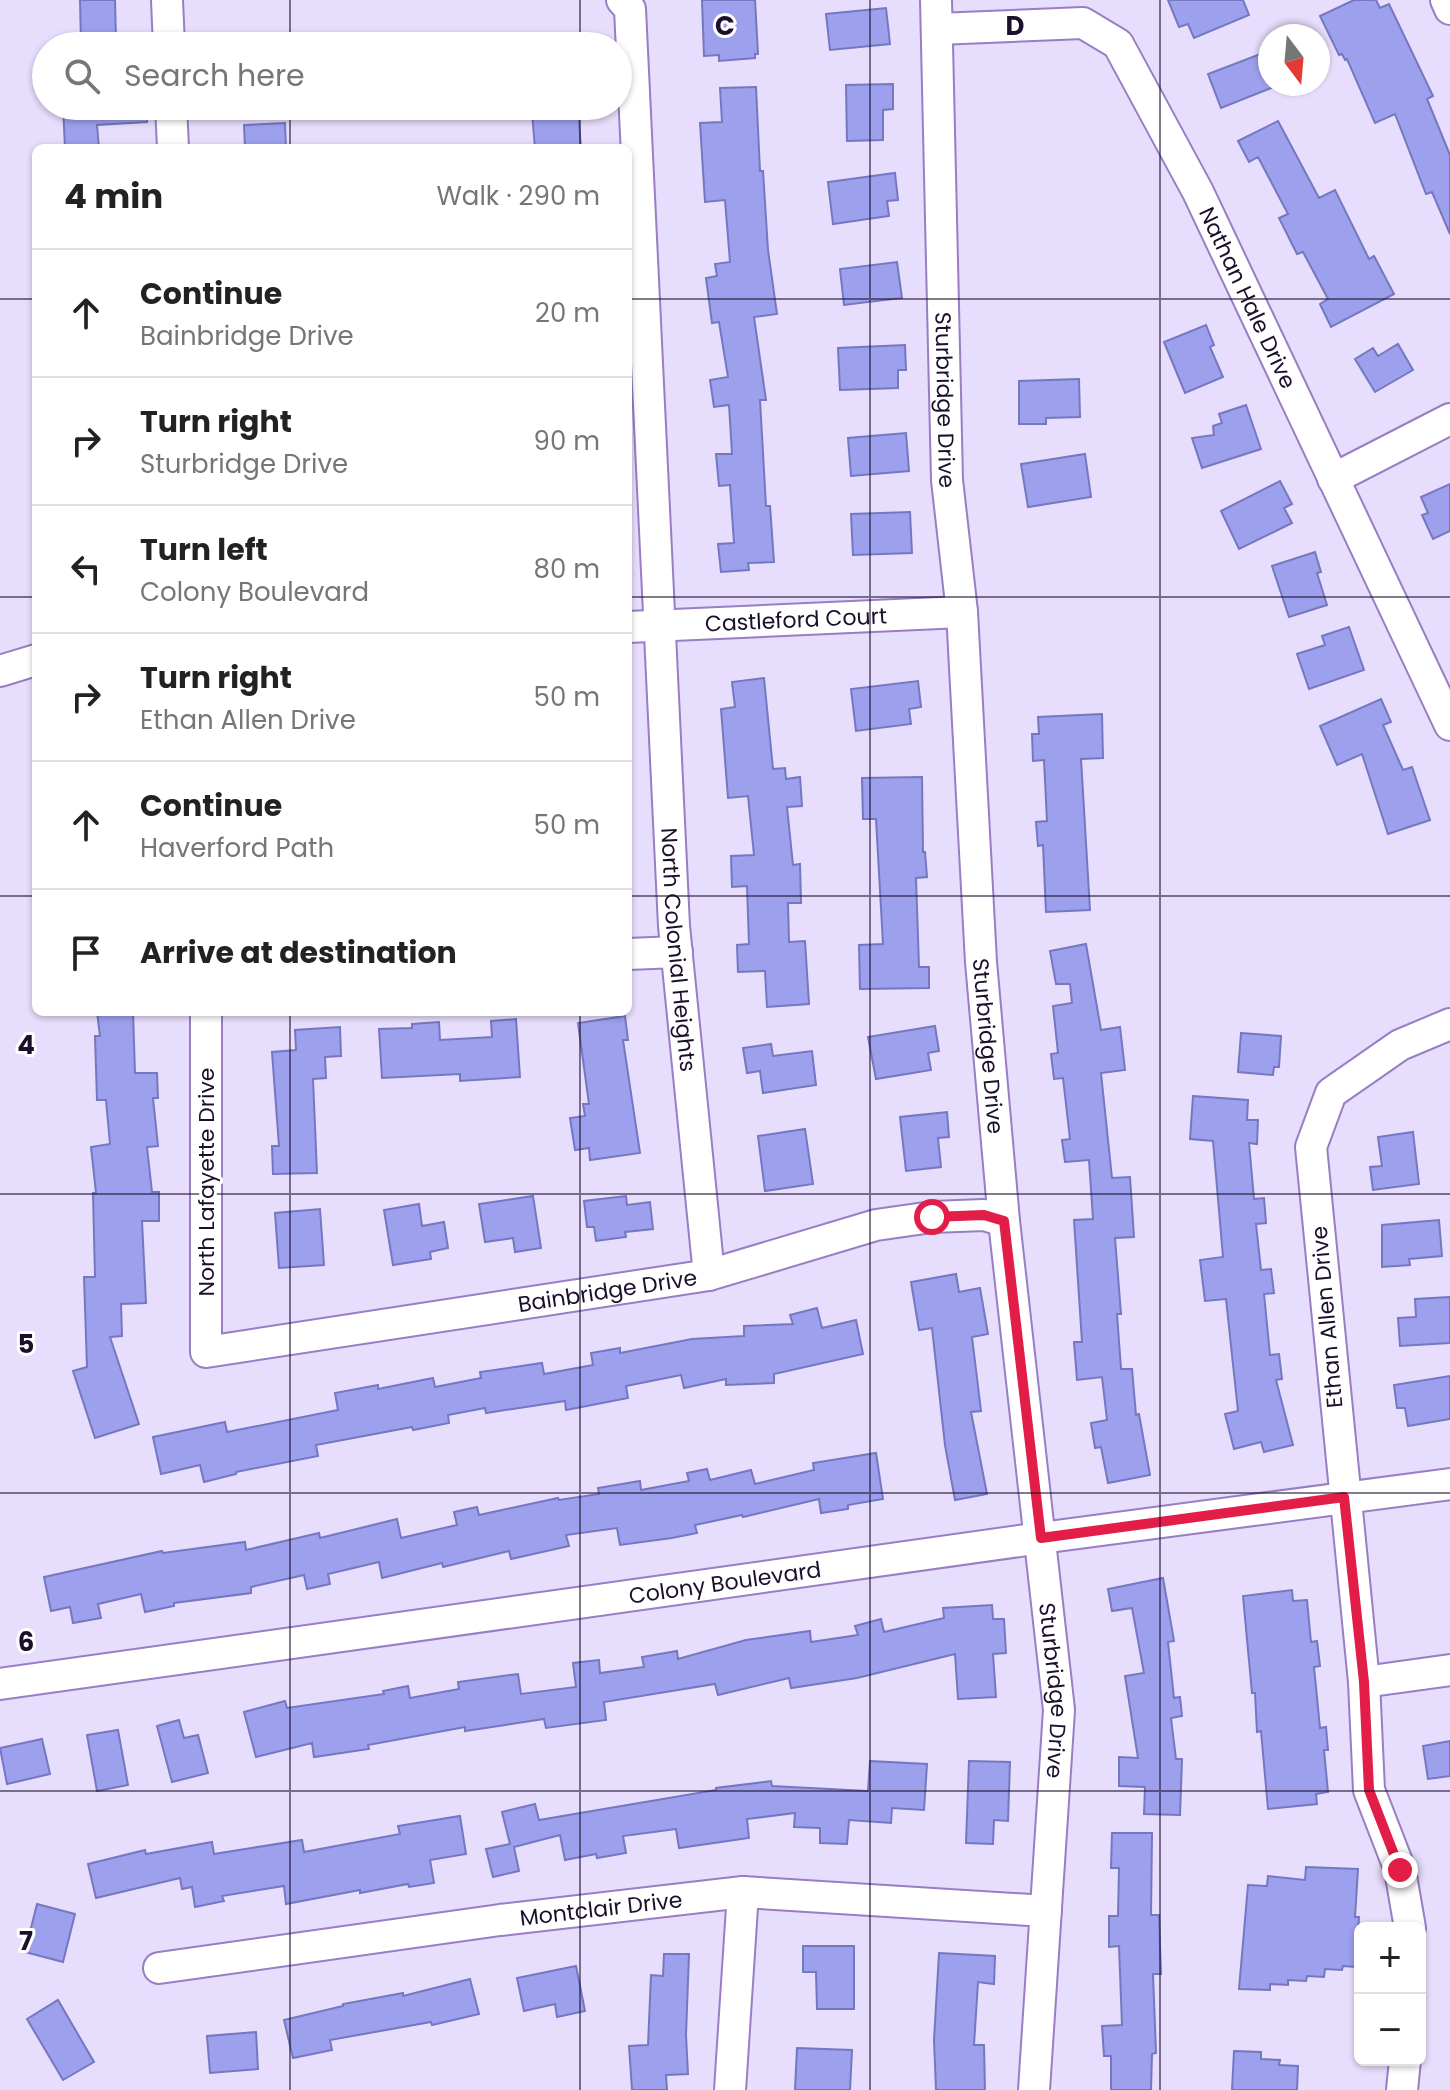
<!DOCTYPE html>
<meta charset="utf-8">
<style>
body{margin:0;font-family:Poppins,sans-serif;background:#f6f6f6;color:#222}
.controls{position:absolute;right:24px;bottom:24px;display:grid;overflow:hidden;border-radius:12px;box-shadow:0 2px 6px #0004}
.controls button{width:72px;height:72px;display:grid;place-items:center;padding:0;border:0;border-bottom:2px solid #e0e0e0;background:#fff;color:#222;font:40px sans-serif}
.compass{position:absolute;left:1258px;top:24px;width:72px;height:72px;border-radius:50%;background:#fff;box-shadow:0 2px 6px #0004;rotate:164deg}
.stop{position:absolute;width:24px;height:24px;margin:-18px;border:6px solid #e11d48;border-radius:50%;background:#fff}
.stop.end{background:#e11d48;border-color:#fff;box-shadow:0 2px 8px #0008}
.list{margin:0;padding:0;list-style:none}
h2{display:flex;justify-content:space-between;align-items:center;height:104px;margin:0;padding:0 32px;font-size:34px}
h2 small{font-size:26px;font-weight:400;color:#767676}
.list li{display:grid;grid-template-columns:52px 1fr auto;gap:24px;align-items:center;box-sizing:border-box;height:128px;padding:0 32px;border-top:2px solid #e0e0e0}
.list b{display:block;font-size:30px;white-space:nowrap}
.list p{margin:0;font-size:26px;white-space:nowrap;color:#767676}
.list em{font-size:26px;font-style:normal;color:#767676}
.icon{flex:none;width:44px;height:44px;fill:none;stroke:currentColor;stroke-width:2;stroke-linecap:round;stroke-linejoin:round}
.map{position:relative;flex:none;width:1450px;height:2090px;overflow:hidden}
.search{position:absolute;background:#fff;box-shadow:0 2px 6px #0004;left:32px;top:32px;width:600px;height:88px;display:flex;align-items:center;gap:20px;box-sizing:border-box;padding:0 28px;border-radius:44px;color:#767676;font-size:30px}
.panel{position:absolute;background:#fff;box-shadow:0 2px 6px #0004;left:32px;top:144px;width:600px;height:872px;border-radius:12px}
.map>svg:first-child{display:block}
</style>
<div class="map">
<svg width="1450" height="2090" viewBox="0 0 1450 2090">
<rect width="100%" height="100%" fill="#e7ddfc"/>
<path fill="#9da0ed" stroke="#7577c0" stroke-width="2" d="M80,0H115L116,41L81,42Z
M702,0H755L758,54H755V58L719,61V55L704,56Z
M1168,0H1243L1249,15L1194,38L1188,24L1179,27Z
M1354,0H1376L1380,8L1389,4L1433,96L1427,99L1450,155V234L1432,192L1426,194L1395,114L1375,123L1347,59L1345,60L1342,54L1339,55L1320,16Z
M886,8L890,44L830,50L826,14Z
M1263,53L1270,71V84L1276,86L1221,108L1208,74Z
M893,84V109L883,110V140L847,141L846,85Z
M756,87L760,171H763L768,250L777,314L754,317L766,400H760L766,506H770L774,562L748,563L749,570L721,572L718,544L734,543L730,485L719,486L716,454H732L729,405L714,407L710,380L728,377L719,322L712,323L706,278L717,276L715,264L730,262L725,200L705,202L700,123L722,122L720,88Z
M63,106H147V122L97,125L99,148H65Z
M578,110L581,148H535L532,113Z
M1278,121L1319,198L1335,190L1369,259L1374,256L1394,294L1331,327L1320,304L1328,299L1303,252L1297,254L1279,218L1288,214L1258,157L1249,162L1238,141Z
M285,123L286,148H245L244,125Z
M895,173L898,200L887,201L889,216L833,224L828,182Z
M897,262L902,298L844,305L840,269Z
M1206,325L1214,345L1210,347L1223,377L1185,393L1164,342Z
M1398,344L1413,370L1375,392L1355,359L1373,348L1378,356Z
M905,345L906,370H898V388L840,390L838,348Z
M1079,379L1080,417L1046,418V424H1019V381Z
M1246,405L1261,449L1202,468L1192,438L1214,435L1213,426L1222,423L1219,414Z
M906,433L909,471L851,476L848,438Z
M1085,454L1091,497L1028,507L1021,464Z
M1280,481L1292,504L1284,508L1292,523L1239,549L1221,511Z
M1450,484V531L1433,539L1422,515L1428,513L1421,497Z
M910,512L912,553L853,555L851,514Z
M1315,552L1321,572L1317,573L1327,605L1289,617L1272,566Z
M1349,627L1364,670L1309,689L1297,654L1325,645L1322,636Z
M764,678L773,769L785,768L786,779L800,777L802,806L787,807L793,865L800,864L801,903H788L789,942L805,941L809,1004L767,1007L765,971L738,972L737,945L749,944L747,886L732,887L731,856L754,855L748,796L728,798L721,709L735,707L732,682Z
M918,681L921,707L909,709L911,724L856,731L851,689Z
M1381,699L1391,722L1383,725L1403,770L1412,767L1430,820L1388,834L1362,754L1337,765L1320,726Z
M1102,714L1103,758L1081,759L1090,910L1046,912L1043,845L1038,846L1036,822L1047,821L1044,760L1033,761L1032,734H1039L1038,717Z
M922,777L923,852H925L927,877L916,878L919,967H929V988L860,989L859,945L883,944L876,819H863L862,778Z
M1086,944L1101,1030L1120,1027L1125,1070L1101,1073L1112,1178L1130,1177L1134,1237L1115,1238L1121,1314H1117L1121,1369H1132L1136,1415L1139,1414L1150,1475L1108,1483L1101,1447L1095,1448L1091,1423L1107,1420L1102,1377L1077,1380L1074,1342H1082L1074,1220L1093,1219L1089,1160L1065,1162L1062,1140L1070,1139L1063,1078L1054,1079L1051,1054L1058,1053L1053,1006L1072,1003L1070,984H1056L1050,951Z
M97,1012H133L135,1073H157L158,1098H153L158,1146L147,1147L152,1192H159V1221H142L146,1303L121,1304L122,1336L110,1337L139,1424L95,1438L73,1371L87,1367L84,1277H95L93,1193H96L91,1147L110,1144L106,1100H97L95,1036H100Z
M625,1016L628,1040H623L640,1153L590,1160L589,1148L575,1150L570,1118L585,1116L583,1104H589L578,1023Z
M516,1019L520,1077L460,1081V1074L382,1078L379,1029L412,1028V1024L439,1022L440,1040L492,1037L491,1021Z
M935,1026L939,1051L928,1053L931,1070L876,1079L868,1037Z
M340,1027L341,1056L325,1057L326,1078L313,1079L317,1173L273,1174L272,1146H279L272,1052L296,1050L295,1030Z
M1241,1033L1281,1036L1279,1067H1274L1273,1075L1238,1072Z
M771,1044L773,1056L812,1051L816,1085L763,1093L760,1071L747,1073L743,1048Z
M1193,1096L1248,1100L1247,1120H1258L1257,1144L1249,1143L1254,1199L1264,1198L1266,1223L1256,1224L1261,1270L1271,1269L1274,1293L1264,1294L1270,1355L1279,1354L1282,1379L1276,1380L1293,1445L1264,1452L1261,1442L1234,1449L1225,1414L1238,1411L1226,1299L1205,1301L1200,1260L1223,1257L1213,1141L1190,1139Z
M947,1112L949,1137L938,1138L941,1167L906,1171L900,1117Z
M805,1129L813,1184L765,1191L758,1136Z
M1413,1132L1419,1184L1373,1190L1370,1167L1382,1166L1378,1137Z
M533,1196L541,1248L515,1252L513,1238L485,1242L479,1204Z
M626,1196L627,1205L650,1202L653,1229L625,1232L626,1237L596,1241L594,1227H587L584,1201Z
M419,1204L422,1226L444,1222L448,1248L430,1252L431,1259L393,1265L384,1210Z
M320,1209L324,1265L279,1268L275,1213Z
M1439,1220L1442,1256L1409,1259L1410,1265L1382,1267V1225Z
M956,1274L959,1292L980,1288L988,1334L972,1337L981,1411L971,1412L987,1494L955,1500L945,1445L932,1328L919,1330L911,1282Z
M1450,1297V1343L1400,1346L1398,1318L1416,1317L1415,1299Z
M817,1308L822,1328L856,1320L863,1354L774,1374V1383L726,1385V1379L684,1388L681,1375L626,1386L628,1398L566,1410L565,1401L486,1413L485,1408L448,1415L449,1423L413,1430L412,1427L316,1445L318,1456L236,1472V1474L204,1482L200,1465L161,1474L153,1437L225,1422L227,1432L338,1410L335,1393L378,1385V1389L433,1378L435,1387L481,1378L480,1372L542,1363L544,1374L593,1365L591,1353L620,1348V1353L692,1339L744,1336V1326L793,1324L790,1315Z
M1450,1376V1419L1408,1426L1405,1408H1397L1394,1385Z
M876,1453L883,1499L848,1505V1509L821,1513L819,1499L743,1517L742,1515L695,1525L697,1533L672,1538L620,1545L617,1528L566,1535L569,1546L511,1559L509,1551L443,1567L442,1563L382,1578L379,1562L328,1574L330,1584L307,1589L304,1575L251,1587V1593L174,1603V1606L145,1612L141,1594L98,1604L101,1618L73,1623L70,1607L51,1611L44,1577L162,1551L163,1553L245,1542L246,1550L319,1533L320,1538L397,1519L401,1538L457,1525L454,1512L477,1507L479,1515L558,1498L559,1500L599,1494L598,1488L640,1481L641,1490L689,1481L687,1473L707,1469L710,1480L751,1470L755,1484L814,1470L813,1463Z
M1163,1578L1174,1641L1168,1642L1174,1698L1180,1697L1182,1716L1171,1718L1176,1759H1182L1180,1815L1144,1814L1145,1787L1119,1786V1757L1138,1758L1125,1676L1144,1673L1132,1608L1112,1611L1108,1589Z
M1292,1590L1293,1601L1307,1600L1311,1642L1317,1641L1320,1666L1314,1667L1320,1728L1326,1727L1328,1750H1324L1328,1792L1316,1794L1317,1804L1268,1809L1261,1731L1257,1732L1255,1693H1252L1243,1596Z
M992,1605L993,1619H1004L1006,1653L993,1654L996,1697L958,1699L955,1654L857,1678L791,1688L789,1678L718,1695L715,1684L604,1702L606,1720L546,1728L544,1719L465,1731V1727L368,1745L369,1749L314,1757L312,1743L256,1757L244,1712L285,1701L287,1708L384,1694L383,1691L408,1686L410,1698L459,1689L458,1682L518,1674L521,1694L576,1687L573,1663L599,1660L600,1673L644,1667L642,1657L677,1651L678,1659L746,1640L810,1631L811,1642L858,1635L855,1626L881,1619L884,1632L944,1618L943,1608Z
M179,1720L184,1738L198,1735L208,1773L172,1782L157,1726Z
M118,1730L128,1785L97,1791L87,1735Z
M42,1739L50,1774L7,1784L0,1748Z
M1450,1741V1776L1428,1779L1423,1746Z
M870,1761L927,1764L924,1810L892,1808L891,1823L849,1820L847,1844L820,1843V1828L794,1827L795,1813L747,1819L749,1838L679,1848L676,1829L623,1836L626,1853L597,1858L596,1854L565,1860L560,1835L514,1847L519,1871L493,1877L486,1849L510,1844L502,1812L535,1804L539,1820L716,1790V1788L771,1781L772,1786L868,1791Z
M969,1761L1010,1762L1008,1821L994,1820L993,1844L966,1843Z
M460,1816L466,1854L430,1860L434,1883L409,1887L408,1884L360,1893V1890L286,1904L284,1886L222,1896L224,1901L195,1907L192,1887L182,1889L180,1878L96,1898L88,1864L145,1850L146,1854L212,1842L214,1854L302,1840L304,1852L400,1834L398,1826Z
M1112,1833H1152L1151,1915H1159L1161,1974H1153L1156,2053L1152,2054L1151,2090H1111V2056H1104L1102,2026L1122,2025L1119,1946L1109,1947V1916H1118L1119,1868H1111Z
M1306,1867L1358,1869L1355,1917H1359L1356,1967L1343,1966L1342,1970L1325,1969L1324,1977L1307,1976L1306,1981L1288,1980V1985L1270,1984V1990L1239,1989L1248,1885L1267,1886L1268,1876L1305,1880Z
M37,1904L75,1914L63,1962L25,1952Z
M803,1946H854V2009H817L816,1972H803Z
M939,1953L995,1956L994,1984L978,1982L974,2045H984L985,2090H936L934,2040Z
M664,1954H689L686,2035L688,2074L666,2075L667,2090H632L629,2046L648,2045L651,1975L663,1976Z
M576,1966L585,2011L557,2017L555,2004L524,2011L517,1978Z
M470,1979L479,2014L432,2025L431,2022L330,2040L332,2050L293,2058L284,2020L343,2006V2004L403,1993V1996Z
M58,2000L94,2062L63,2080L27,2019Z
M256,2032L258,2069L210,2073L207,2036Z
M797,2048L852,2050L850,2090H795Z
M1234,2051L1261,2052V2059L1280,2060L1279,2065L1298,2066L1297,2090H1232Z"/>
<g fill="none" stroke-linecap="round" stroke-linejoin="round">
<defs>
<g id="street">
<path d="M167,0L169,46"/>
<path id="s1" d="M622,0L630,9L674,926L709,1275"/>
<path id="s2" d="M936,0L947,480L962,612L981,962L1004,1221L1059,1710L1034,2090"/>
<path d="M1446,0L1450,9"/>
<path id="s3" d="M937,29L1083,23L1118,44L1198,192L1450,725"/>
<path d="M171,106L173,148"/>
<path d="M1333,479L1450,419"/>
<path id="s4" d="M628,627L962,612"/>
<path d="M0,671L36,660"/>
<path d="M628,954L677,952"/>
<path id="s5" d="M206,1012V1352L709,1275L876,1225L932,1217L984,1215L1004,1221"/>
<path d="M1364,1682L1450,1670"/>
<path id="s6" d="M0,1684L1041,1538L1450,1484"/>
<path d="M1410,1928L1400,1870L1369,1790L1364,1682L1311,1147L1331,1093L1400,1045L1450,1024"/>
<path id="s7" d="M159,1968L500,1920L743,1892L1046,1911"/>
<path d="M730,2090L743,1892"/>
<path d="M1402,2090L1405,2060"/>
</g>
</defs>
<use href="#street" stroke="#997dc5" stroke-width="34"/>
<use href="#street" stroke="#fff" stroke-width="30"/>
</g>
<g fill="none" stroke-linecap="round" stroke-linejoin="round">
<path stroke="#e11d48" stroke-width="10" d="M932,1217L984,1215L1004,1221L1041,1538L1344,1497L1364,1682L1369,1790L1400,1870"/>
</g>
<path fill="none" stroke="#1b0f2b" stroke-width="2" stroke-opacity="0.55" d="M290,0V46M580,0V46M870,0V2090M1160,0V2090M290,106V148M580,106V148M0,299H36M628,299H1450M0,597H36M628,597H1450M0,896H36M628,896H1450M290,1012V2090M580,1012V2090M0,1194H1450M0,1493H1450M0,1791H1450"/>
<g text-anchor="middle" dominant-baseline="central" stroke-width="6" stroke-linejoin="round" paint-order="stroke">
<g font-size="22" fill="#1b0f2b" stroke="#fff">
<text stroke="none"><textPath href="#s3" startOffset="472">Nathan Hale Drive</textPath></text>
<text stroke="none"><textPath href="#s2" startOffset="400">Sturbridge Drive</textPath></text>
<text stroke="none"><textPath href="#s4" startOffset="168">Castleford Court</textPath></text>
<text stroke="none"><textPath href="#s1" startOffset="954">North Colonial Heights</textPath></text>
<text stroke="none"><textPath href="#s2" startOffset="1048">Sturbridge Drive</textPath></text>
<text transform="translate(206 1182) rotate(-90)">North Lafayette Drive</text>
<text stroke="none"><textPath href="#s5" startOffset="746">Bainbridge Drive</textPath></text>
<text transform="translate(1327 1317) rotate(-95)">Ethan Allen Drive</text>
<text stroke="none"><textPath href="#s6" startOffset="732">Colony Boulevard</textPath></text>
<text stroke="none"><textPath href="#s2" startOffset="1696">Sturbridge Drive</textPath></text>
<text stroke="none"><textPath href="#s7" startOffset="446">Montclair Drive</textPath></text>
</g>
</g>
<g font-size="26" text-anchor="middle" font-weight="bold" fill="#1b0f2b" stroke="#fff" stroke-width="6" stroke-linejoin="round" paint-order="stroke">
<text x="725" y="35">C</text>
<text x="1015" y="35">D</text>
<text x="26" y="1054">4</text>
<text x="26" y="1353">5</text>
<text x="26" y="1651">6</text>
<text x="26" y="1950">7</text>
</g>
</svg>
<div class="controls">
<button>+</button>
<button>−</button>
</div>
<svg class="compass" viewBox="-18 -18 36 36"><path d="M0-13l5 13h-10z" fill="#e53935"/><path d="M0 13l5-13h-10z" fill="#767676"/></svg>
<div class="stop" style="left:932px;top:1217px"></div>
<div class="stop end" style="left:1400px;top:1870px"></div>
<div class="search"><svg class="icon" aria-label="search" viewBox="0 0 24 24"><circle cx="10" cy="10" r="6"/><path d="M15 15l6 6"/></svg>Search here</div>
<section class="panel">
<h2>4 min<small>Walk · 290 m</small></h2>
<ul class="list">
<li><svg class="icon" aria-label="ahead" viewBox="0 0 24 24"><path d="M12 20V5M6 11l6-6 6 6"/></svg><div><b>Continue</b><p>Bainbridge Drive</p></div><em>20 m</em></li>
<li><svg class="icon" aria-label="right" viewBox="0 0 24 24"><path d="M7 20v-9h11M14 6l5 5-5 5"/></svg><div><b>Turn right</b><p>Sturbridge Drive</p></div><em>90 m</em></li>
<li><svg class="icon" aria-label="left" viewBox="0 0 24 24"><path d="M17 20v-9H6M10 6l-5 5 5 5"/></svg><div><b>Turn left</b><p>Colony Boulevard</p></div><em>80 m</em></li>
<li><svg class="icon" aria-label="right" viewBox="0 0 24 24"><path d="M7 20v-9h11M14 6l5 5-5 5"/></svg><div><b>Turn right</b><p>Ethan Allen Drive</p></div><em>50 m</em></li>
<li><svg class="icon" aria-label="ahead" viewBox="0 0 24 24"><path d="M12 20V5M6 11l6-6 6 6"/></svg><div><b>Continue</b><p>Haverford Path</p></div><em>50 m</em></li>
<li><svg class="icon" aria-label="arrive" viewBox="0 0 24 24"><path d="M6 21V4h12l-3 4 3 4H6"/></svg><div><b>Arrive at destination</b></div></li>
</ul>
</section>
</div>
